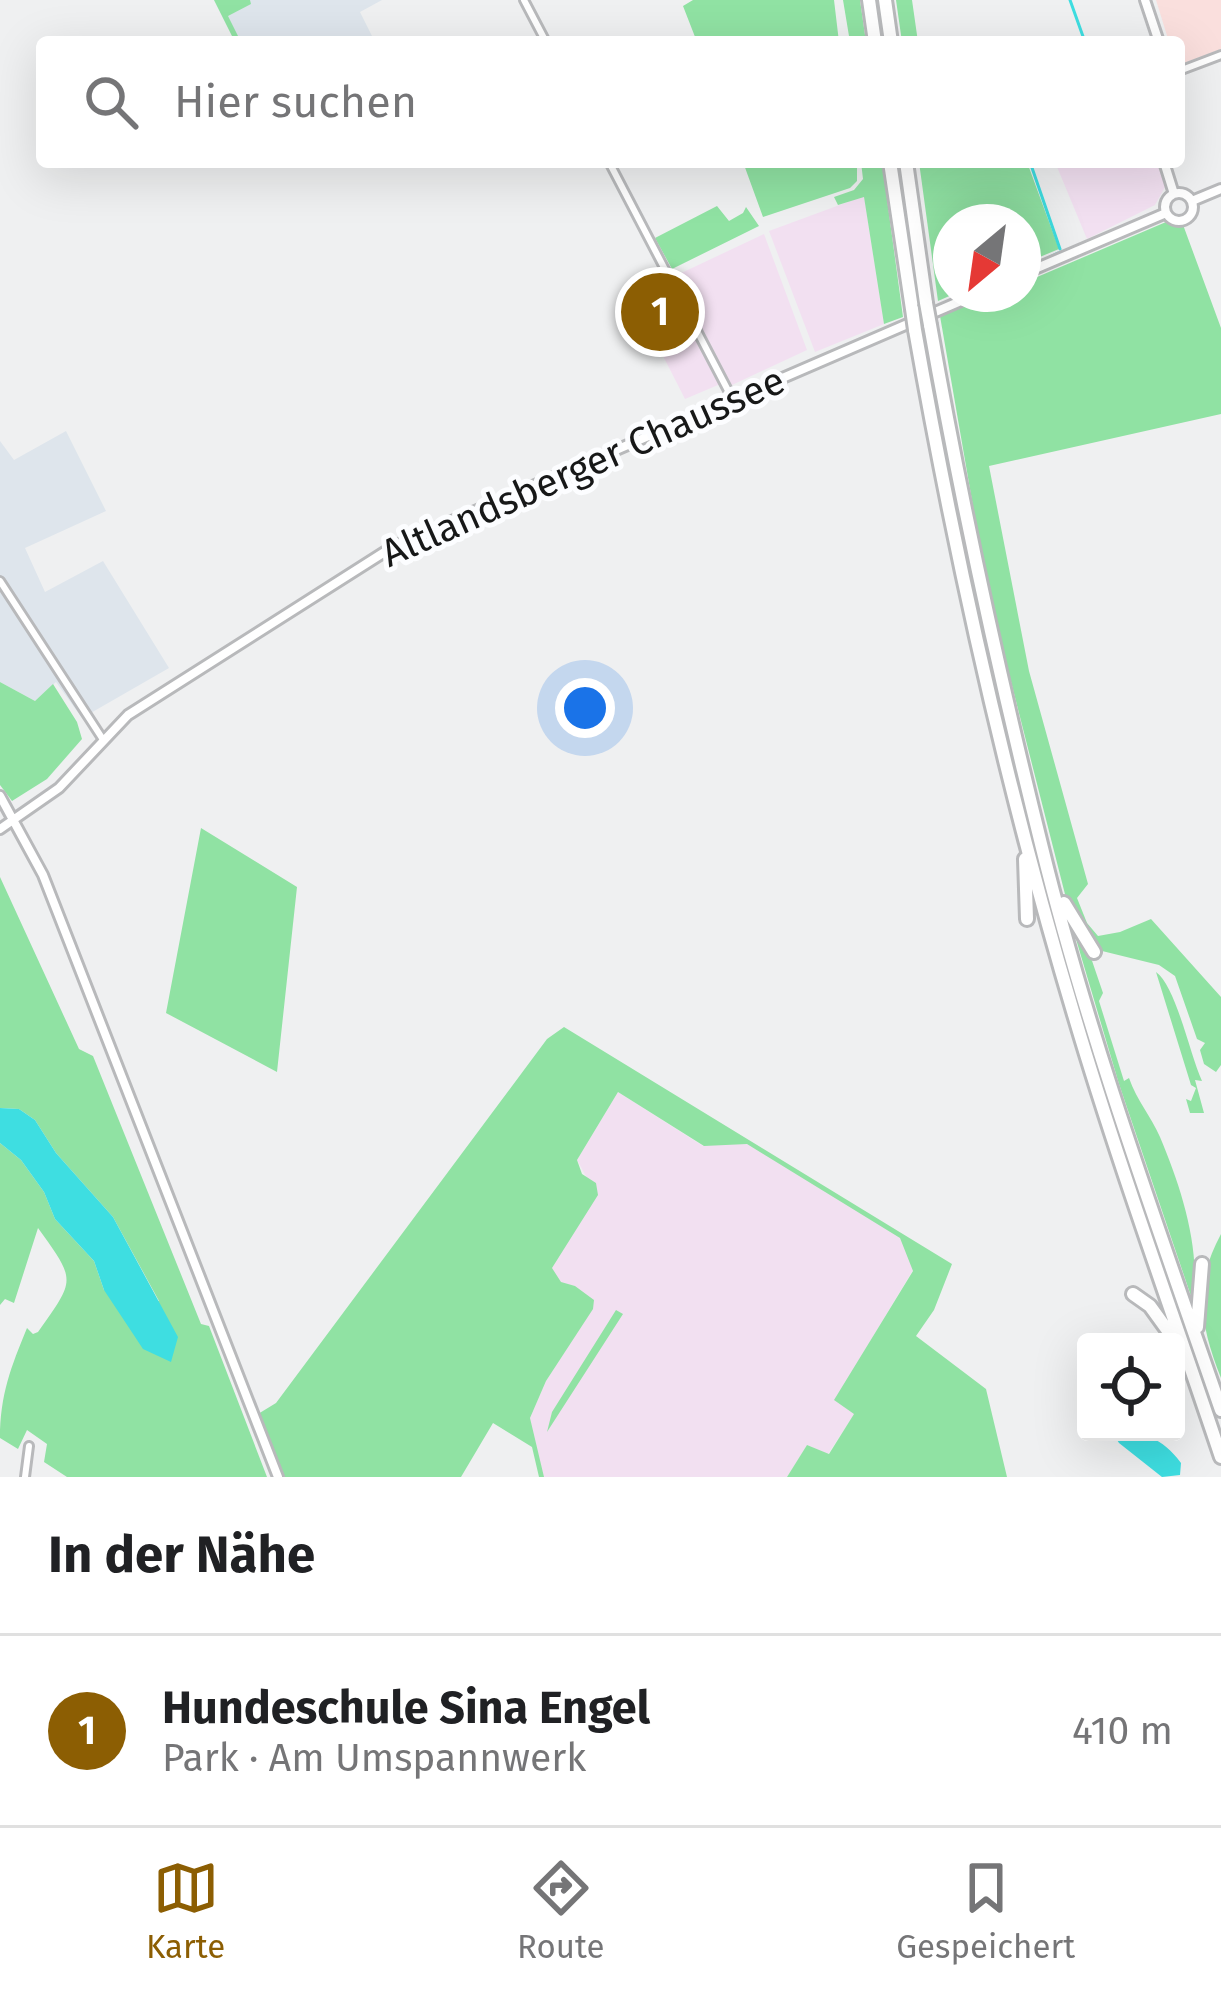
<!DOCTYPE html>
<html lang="de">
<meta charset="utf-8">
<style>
body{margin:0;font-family:"Fira Sans",sans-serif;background:#f6f6f6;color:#202124}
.controls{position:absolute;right:36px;bottom:36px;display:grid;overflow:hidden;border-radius:12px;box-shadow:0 12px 48px #0002}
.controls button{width:108px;height:108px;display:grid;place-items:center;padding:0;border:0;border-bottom:3px solid #e0e0e0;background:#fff;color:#202124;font:60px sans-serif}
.compass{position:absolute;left:933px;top:204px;width:108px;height:108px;border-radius:50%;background:#fff;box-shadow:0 12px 48px #0002;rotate:209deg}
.you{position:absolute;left:585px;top:708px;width:42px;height:42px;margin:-30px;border:9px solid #fff;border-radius:50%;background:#1a73e8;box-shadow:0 0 0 18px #1a73e833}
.badge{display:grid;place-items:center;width:78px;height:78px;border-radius:50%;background:#8c5e03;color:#fff;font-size:39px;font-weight:700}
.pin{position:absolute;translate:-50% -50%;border:6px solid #fff;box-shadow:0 3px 12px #0006}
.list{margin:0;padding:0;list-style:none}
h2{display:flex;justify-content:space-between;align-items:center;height:156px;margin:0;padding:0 48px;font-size:51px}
h2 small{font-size:39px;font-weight:400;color:#757577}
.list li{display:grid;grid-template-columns:78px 1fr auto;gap:36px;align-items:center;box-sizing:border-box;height:192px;padding:0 48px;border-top:3px solid #e0e0e0}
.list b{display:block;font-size:45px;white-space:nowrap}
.list p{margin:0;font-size:39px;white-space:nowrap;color:#757577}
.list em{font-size:39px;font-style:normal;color:#757577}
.icon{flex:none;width:66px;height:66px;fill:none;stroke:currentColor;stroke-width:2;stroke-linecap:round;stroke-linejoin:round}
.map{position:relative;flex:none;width:1221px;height:1477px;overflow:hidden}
.search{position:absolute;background:#fff;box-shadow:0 12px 48px #0002;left:36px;right:36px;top:36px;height:132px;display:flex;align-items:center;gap:30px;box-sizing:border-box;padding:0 42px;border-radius:12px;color:#757577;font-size:45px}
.sheet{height:348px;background:#fff}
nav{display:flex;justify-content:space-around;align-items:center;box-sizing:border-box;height:168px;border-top:3px solid #e0e0e0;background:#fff;font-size:33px;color:#757577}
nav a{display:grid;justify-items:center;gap:6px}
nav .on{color:#8c5e03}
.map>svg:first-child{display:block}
</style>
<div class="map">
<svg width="1221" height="1477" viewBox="0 0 1221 1477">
<rect width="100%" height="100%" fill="#eff0f1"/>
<path fill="#f2e0f1" d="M1055,162H1159L1165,187L1155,205L1087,239Z
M864,196L884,324L815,352L769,231Z
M764,234L807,350L732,385H718L685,399L661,352L693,337L701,327L675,276Z
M618,1092L703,1146L719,1122L901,1234L913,1270L835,1400L855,1413L828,1454L807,1445L787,1477H540L530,1418L546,1381L593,1308L575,1286L561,1283L551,1268L597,1196L577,1160Z"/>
<path fill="#dee5ec" d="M214,0H382L360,12L375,42H235Z
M66,431L106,511L25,548L45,592L103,561L169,668L82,718L56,682L35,701L0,682V441L14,460Z"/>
<path fill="#fadfdd" d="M1156,0H1221V49L1179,65V42H1169Z"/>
<path fill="#90e2a3" d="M214,0H250L251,4L228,16L241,42H235Z
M693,0H834L839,42H697L683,6Z
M843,0H860L866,42H850Z
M896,0H912L918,42H902Z
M743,162H857V181L850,188L763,217Z
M861,162H882L903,317L884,324L864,197L838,205L834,197L854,190L863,179Z
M919,162H1027L1059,249L1023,264V222H951L954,294L938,301Z
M717,206L729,221L743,213L746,207L759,226L672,269L655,238Z
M1166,222H1182L1221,328V414L989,466L1029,671L1088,884L1077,898L1087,923L1098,936L1120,932L1151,919L1221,997V1065L1216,1072L1204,1064L1200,1050L1205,1043L1197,1039L1175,976L1159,965L1098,950L1068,906L987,587L940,316L996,294H1023V283Z
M664,282L687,325L656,341L633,298Z
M0,682L35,701L53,684L77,722L82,739L47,779L12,801L0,785Z
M201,828L297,887L277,1072L166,1013Z
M0,877L79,1049L93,1056L201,1324L209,1326L267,1477H67L44,1462L47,1444L27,1430L18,1449L0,1438C0,1395 11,1367 27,1328L33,1334L38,1332C75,1279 77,1282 38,1228L14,1303L5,1299L0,1305V1143L21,1160L44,1192L55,1219L94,1261L104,1290L159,1301L113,1217L56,1153L35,1120L19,1109L0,1108Z
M1073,929L1088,949L1103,993L1099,1001L1124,1081L1129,1078C1137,1101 1151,1116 1160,1137C1181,1187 1201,1248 1193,1302L1119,1084Z
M1156,972C1176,986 1190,1055 1202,1081L1195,1080L1204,1113H1190L1186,1099L1191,1101L1196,1088L1191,1085Z
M564,1027L952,1264L934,1310L916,1336L986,1389L1007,1477H787L807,1445L829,1454L854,1414L834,1400L913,1271L900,1238L747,1144L704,1146L618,1092L577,1160L582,1174L596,1183L598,1195L552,1268L561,1282L575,1286L594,1300L593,1309L546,1381L530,1418L544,1477H539L532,1447L493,1423L461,1477H282L258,1414L276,1403L547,1039Z
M1221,1234V1378C1200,1324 1193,1286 1221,1234Z
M616,1310L623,1314L547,1432L552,1412Z"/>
<path fill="#3edee1" d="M0,1108L19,1109L35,1120L56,1153L113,1217L178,1337L171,1362L143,1349L104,1290L94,1261L55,1219L44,1192L21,1160L0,1143Z
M1112,1432C1143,1432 1162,1437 1181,1463L1180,1475L1162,1477L1119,1443Z"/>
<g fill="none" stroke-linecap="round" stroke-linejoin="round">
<path stroke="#3edee1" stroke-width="3" d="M1070,0L1085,42
M1030,162L1060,249
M1046,259L1058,253"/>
<defs>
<path id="street" d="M524,0L546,42
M1179,71L1221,55
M609,162L733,400
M0,581L102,738
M25,1477L29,1446"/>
<path id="secondary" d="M1145,0L1159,42
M1164,162L1174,194
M1165 207a14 14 0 1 1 28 0a14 14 0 1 1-28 0Z
M1192,201L1221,189
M1023,274L1166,213
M0,796L43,875L278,1477
M0,829L59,788L128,715L394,546L977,294"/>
<path id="highway" d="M869,0L875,42
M885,0L891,42
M890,162L912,309
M906,162L926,303
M930,325C961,501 999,675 1042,848C1089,1039 1157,1225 1221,1410
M915,330C956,562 1007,792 1075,1018C1119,1166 1172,1311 1221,1457
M1025,859L1027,919
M1064,903L1094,952
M1133,1294L1150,1306L1176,1342
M1197,1327L1202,1264"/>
</defs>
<use href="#street" stroke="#b8b9bb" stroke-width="12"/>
<use href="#secondary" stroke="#b8b9bb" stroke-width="14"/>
<use href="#highway" stroke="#b8b9bb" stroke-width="18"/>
<use href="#street" stroke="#fff" stroke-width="6"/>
<use href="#secondary" stroke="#fff" stroke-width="8"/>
<use href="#highway" stroke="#fff" stroke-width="12"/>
<defs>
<path id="highway-bridge" d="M926,303L930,325
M912,309L915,330"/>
</defs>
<use href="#highway-bridge" stroke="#b8b9bb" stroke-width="18" stroke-linecap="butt"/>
<use href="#highway-bridge" stroke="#fff" stroke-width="12"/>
</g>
<g text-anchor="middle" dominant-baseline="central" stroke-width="10" stroke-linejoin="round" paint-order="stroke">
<g font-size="39" fill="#171818" stroke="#fcfdff">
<text transform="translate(583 467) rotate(-24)">Altlandsberger Chaussee</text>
</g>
</g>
</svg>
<div class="controls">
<button><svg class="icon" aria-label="locate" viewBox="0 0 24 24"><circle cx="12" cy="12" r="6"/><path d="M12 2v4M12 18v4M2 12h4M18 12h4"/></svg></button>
</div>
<svg class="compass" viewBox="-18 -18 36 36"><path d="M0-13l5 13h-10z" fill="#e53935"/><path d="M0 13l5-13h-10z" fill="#757577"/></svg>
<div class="you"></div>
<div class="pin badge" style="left:660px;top:312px">1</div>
<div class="search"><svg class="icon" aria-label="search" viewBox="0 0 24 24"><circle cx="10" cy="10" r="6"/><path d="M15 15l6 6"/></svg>Hier suchen</div>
</div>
<section class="sheet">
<h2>In der Nähe<small></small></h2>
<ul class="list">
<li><span class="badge">1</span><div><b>Hundeschule Sina Engel</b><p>Park · Am Umspannwerk</p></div><em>410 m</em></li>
</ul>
</section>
<nav>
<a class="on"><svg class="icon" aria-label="map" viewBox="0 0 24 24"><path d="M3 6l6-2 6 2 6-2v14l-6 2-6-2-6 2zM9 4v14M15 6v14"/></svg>Karte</a>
<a><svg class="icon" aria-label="directions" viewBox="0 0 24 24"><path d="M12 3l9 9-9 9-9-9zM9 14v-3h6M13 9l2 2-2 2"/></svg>Route</a>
<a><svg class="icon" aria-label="saved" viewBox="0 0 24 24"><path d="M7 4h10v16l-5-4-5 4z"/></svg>Gespeichert</a>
</nav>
